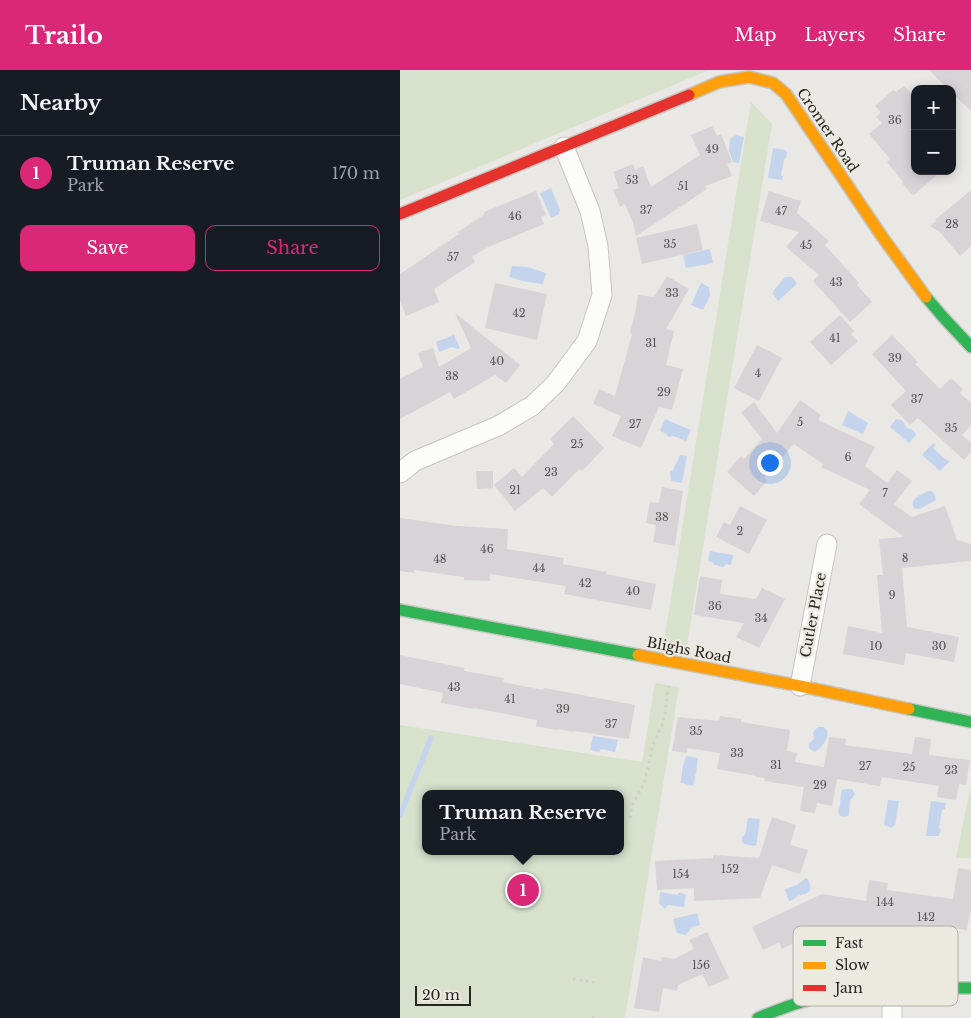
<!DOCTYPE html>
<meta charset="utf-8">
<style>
body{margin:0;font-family:"Libre Baskerville",serif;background:#20242c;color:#f1f3f6}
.controls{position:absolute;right:15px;top:15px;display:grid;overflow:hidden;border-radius:10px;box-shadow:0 2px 12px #0003}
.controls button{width:45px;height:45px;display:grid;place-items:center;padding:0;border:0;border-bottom:1px solid #363941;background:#171b24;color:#f1f3f6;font:25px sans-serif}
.scale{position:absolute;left:15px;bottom:12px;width:56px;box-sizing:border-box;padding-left:5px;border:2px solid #262522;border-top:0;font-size:14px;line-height:18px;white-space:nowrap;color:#262522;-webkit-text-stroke:4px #ece9e1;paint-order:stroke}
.you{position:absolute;left:369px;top:392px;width:18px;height:18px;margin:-12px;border:4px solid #fff;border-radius:50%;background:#1a73e8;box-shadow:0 0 0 8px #1a73e833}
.badge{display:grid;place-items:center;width:32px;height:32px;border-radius:50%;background:#db2777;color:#fff;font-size:16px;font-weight:700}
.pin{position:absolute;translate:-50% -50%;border:2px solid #fff;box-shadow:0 1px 5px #0006}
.popup{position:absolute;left:22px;top:720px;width:202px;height:65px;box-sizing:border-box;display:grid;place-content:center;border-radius:10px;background:#171b24;filter:drop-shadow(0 1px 4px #0005);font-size:16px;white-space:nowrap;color:#9ea1a6}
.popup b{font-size:19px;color:#f1f3f6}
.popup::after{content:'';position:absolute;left:50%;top:100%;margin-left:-10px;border:10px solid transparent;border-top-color:#171b24}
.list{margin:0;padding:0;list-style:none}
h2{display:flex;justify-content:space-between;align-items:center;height:65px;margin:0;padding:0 20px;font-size:21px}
h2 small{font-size:16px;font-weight:400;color:#9ea1a6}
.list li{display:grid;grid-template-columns:32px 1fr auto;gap:15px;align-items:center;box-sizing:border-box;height:75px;padding:0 20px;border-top:1px solid #363941}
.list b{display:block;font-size:19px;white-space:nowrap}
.list p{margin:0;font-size:16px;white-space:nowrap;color:#9ea1a6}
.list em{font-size:16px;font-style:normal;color:#9ea1a6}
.actions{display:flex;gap:10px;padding:15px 20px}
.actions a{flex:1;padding:11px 0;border:1px solid #db2777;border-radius:10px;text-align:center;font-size:18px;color:#db2777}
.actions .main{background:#db2777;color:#fff}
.map{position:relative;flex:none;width:571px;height:948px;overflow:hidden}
header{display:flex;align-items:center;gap:30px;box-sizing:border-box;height:70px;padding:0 25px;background:#db2777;color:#fff}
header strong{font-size:24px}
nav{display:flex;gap:28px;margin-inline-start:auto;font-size:18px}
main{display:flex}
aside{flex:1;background:#171b24}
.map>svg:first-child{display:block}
</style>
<header>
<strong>Trailo</strong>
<nav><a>Map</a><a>Layers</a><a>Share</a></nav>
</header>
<main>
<aside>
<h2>Nearby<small></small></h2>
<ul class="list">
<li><span class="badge">1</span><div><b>Truman Reserve</b><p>Park</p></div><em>170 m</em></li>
</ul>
<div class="actions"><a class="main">Save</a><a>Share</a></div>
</aside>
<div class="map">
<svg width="571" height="948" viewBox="0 0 571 948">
<rect width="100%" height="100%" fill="#e9e8e4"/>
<path fill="#d7e1cc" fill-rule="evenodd" d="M0,0H309L0,130Z
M351,32L372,54L287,575L264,571Z
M255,613L279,617L225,948H0V655L242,692ZM26,724H220V781H26Z
M571,715V788H556Z"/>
<path fill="#c5d4ed" d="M336,65L344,67L339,93L333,92L329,81L330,69Z
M373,78L385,80L387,82L386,88L384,90L381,105L383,106L382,110L368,108Z
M151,118L160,140L159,144L151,148L140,123Z
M310,179L313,193L286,198L283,185Z
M112,196L128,197L146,203L143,214L127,212L109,207Z
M385,207H392L397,214L378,231L373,224L374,220Z
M301,213L309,217L310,226L303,240L291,235Z
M54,265L60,278L57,279L52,277L39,282L36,272Z
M448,341L468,353L463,364L442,355Z
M265,349L291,360L286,371L273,366L270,367L267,366V364L260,361Z
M496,349L502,350L507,358C511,359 515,360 516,365L509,373L490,357Z
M533,373L536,375L533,378L545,389L550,391L540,401L522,385Z
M280,385L287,386L282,413L271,411L270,402L273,400Z
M528,421H532L534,424L536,430L520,439H515C507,429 521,425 528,421Z
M310,481L333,485L331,495L326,494L323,497L315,495L312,492L308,491Z
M418,657H424C425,659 426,659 427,661C430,668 421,680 414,682L409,678V674L414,668L413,662Z
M193,666L218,670L215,682L201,679L199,682L190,680Z
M286,686L298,688L296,703L293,716L281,713L282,700Z
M445,719H452L455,724L450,731L449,745C447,747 441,747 439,745L438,741L440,735L441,723L442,720Z
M488,730L499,731L495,756H493L492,758L484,755Z
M531,731L546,733L545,739L542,740L539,758L541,759L539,766H526Z
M348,748L360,749L356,776L344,774L342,771V767L345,765Z
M406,808L408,809C410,815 413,821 405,824C404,824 402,824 401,825C395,826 395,830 389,831L386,823L385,819L397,815Z
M260,822L277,825L280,822L286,825L284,837L268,835L265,839L259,833Z
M297,843L300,855L292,857L286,865L277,863L273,849Z"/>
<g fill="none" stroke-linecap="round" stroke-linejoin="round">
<path stroke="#c5d4ed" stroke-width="5.5" d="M0,745L31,668"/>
</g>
<path fill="#d8d3d7" d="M529,0H571V41L552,23V19H548Z
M504,16L515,29V101H541L515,124V125L514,124L512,125L502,113L503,112L487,92L490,89L469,64L482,53L476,47L481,42L475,36L493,20L496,22Z
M312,56L317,66L321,64L332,92L327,94L332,106L305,116L307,119L236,166L233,153L225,134L220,137L213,120L219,118L213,102L233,94L235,100L243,96L251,117L300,85L291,65Z
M571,120V176L560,186L540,162L530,156L536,151L535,150Z
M136,121L146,145L141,147L144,154L86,178L72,187L75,192L34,219L39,232L6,246L0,231V204L59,164L58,162L85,144L84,142Z
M369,121L401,131L397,143L429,171L425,175L459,213L457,215L472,232L450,252L413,211L419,205L386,177L399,162L360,151Z
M297,154L303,180L242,194L236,168Z
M267,206L289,219L266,259L274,261L266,295L283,299L272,340L259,337L241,378L212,366L221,346L193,334L199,319L215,326L232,264L230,263L236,239L238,225L254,227Z
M95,213L147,224L137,270L85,258Z
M55,243L120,295L106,313L95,305L54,329L50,322L0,349V309L23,297L18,283L33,278L39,297L71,278Z
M440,245L454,261L451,264L458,271L431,295L410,272Z
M492,265L518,292L515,294L540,319L551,308L563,319L560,323L571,333V355L562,365L571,373V382L564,390L518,348L510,355L491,335L506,321L472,284Z
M357,275L382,288L359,331L334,318Z
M400,330L421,345L418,350L475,377L465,396L487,413L497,400L512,411L494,434L512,447L545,436L557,470L571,474V491L502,498L507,557L559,567L554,592L506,583L504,595L443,584L448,556L482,563L477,505H483L479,469L504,467L459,434L470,420L421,397L423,394L394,374L364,408L367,411L354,426L327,402L341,386L344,389L362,369L341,342L354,332L377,363Z
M173,346L204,378L182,401L179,399L152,427L143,418L115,441L94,415L114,398L122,407L154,374L150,369Z
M76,401H93V418L77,419Z
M262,417L283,421L275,476L253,472L256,455L246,453L250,432L259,433Z
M340,436L367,450L349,484L316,467L324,452L330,455Z
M0,448L57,456L108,459L107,479L164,488L163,494L207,502L206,504L256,514L251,540L164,524L166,516L90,504V511L64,510V507L14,500V503L0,501Z
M300,506L322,510L320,524L356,529L362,518L385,529L359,578L336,567L344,553L294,545Z
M0,585L65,598L64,601L104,608L103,612L143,620L144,618L235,635L229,669L174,661V662L158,659L157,660L136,656L137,650L74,638V639L41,633L43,623L0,614Z
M320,646L341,649V652L390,660L387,681L397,683L395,692L424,697L429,667L446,669L445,675L512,684L515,667L531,669L529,685L570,690L566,715L559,714L556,730L537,727L539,716L482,707L480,716L437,709L432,736L417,733L415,743L400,741L404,717L364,711L365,708L356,707V706L317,699L320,683L287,678V683L272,681L278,647L319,651Z
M372,747L396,755L390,775L408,780L400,804L372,795L360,828L294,831V818L257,820L255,791L313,788V785L359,788Z
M558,798L571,800V842H570L567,860L544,857L543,864L523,861L521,869L479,863L478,870L455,866L454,868L444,867L443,873L407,867L382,879L379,872L363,880L352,857L422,824L466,831L469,810L488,813L487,820L553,829Z
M307,862L329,908L309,917L302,904L278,915L277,921L263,918L259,942L234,938L243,887L261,891L262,887L274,889L294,879L289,870Z"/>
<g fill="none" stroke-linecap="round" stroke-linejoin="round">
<defs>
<path id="street" d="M0,403L15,391L98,356L132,336L156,313L187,271L202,225L198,176L190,141L164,77
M400,616L427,474
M492,948V919"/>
<path id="fast" d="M526,227L543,247L571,277
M0,540L238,585
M509,639L571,652
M358,948C390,934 424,924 459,920C496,916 534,918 571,918"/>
<path id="slow" d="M289,25L319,12L349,7L373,13L386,24L481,165L526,227
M238,585L400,616L509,639"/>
<path id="jam" d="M0,144L289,25"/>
</defs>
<use href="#street" stroke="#c6c5c2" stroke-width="21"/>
<use href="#fast" stroke="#c6c5c2" stroke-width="14"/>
<use href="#slow" stroke="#c6c5c2" stroke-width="14"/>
<use href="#jam" stroke="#c6c5c2" stroke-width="14"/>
<path stroke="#d0cfce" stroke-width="3" stroke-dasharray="2.5 4" stroke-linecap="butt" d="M230,748L232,736L244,713L253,675L263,654L265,643L269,612
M173,909L197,913
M192,948H194"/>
<use href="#street" stroke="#fcfcfb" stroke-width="19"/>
<use href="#fast" stroke="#30b455" stroke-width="11"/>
<use href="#slow" stroke="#ff9f0a" stroke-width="11"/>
<use href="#jam" stroke="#e5322d" stroke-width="11"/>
</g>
<g text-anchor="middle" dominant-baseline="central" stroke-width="4.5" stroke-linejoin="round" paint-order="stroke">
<g font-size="11" fill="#545251">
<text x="495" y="50">36</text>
<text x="312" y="79">49</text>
<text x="232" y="110">53</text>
<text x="283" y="116">51</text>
<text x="246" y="140">37</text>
<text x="381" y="141">47</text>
<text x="115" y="146">46</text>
<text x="552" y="154">28</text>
<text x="270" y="174">35</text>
<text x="406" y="175">45</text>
<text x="53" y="187">57</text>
<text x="436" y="212">43</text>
<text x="272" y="223">33</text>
<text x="119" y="243">42</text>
<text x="435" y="268">41</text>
<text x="251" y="273">31</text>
<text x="495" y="288">39</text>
<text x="97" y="291">40</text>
<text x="358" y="303">4</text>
<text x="52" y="306">38</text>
<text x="264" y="322">29</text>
<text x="517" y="329">37</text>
<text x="400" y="352">5</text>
<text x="235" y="354">27</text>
<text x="551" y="358">35</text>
<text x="177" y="374">25</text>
<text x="448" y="387">6</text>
<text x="151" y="402">23</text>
<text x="115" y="420">21</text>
<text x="485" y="423">7</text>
<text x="262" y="447">38</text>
<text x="340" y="461">2</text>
<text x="87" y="479">46</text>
<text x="505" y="488">8</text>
<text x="40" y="489">48</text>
<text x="139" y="498">44</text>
<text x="185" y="513">42</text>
<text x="233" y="521">40</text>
<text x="492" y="525">9</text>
<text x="315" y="536">36</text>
<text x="361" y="548">34</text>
<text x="476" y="576">10</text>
<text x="539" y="576">30</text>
<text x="54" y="617">43</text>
<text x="110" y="629">41</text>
<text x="163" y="639">39</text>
<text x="211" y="654">37</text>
<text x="296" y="661">35</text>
<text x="337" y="683">33</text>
<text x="376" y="695">31</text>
<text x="465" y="696">27</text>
<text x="509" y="697">25</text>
<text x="551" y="700">23</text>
<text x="420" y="715">29</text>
<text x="330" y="799">152</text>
<text x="281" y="804">154</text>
<text x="485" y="832">144</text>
<text x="526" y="847">142</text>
<text x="301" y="895">156</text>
</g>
<g font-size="14" fill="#262522" stroke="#ece9e1">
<text transform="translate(428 60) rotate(56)">Cromer Road</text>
<text transform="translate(413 545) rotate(-79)">Cutler Place</text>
<text transform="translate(289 580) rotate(11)">Blighs Road</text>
</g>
</g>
<rect x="393" y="856" width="165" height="80" rx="8" fill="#ece9e1" stroke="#b1aea8" stroke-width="1"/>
<rect x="403" y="870" width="23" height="6" fill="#30b455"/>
<rect x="403" y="892" width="23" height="7" fill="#ff9f0a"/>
<rect x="403" y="915" width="23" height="6" fill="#e5322d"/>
<g font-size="14" fill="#262522">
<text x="435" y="878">Fast</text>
<text x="435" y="900">Slow</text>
<text x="435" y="923">Jam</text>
</g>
</svg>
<div class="controls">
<button>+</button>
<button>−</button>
</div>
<div class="scale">20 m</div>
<div class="you"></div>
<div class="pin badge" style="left:123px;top:820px">1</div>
<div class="popup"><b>Truman Reserve</b>Park</div>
</div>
</main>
